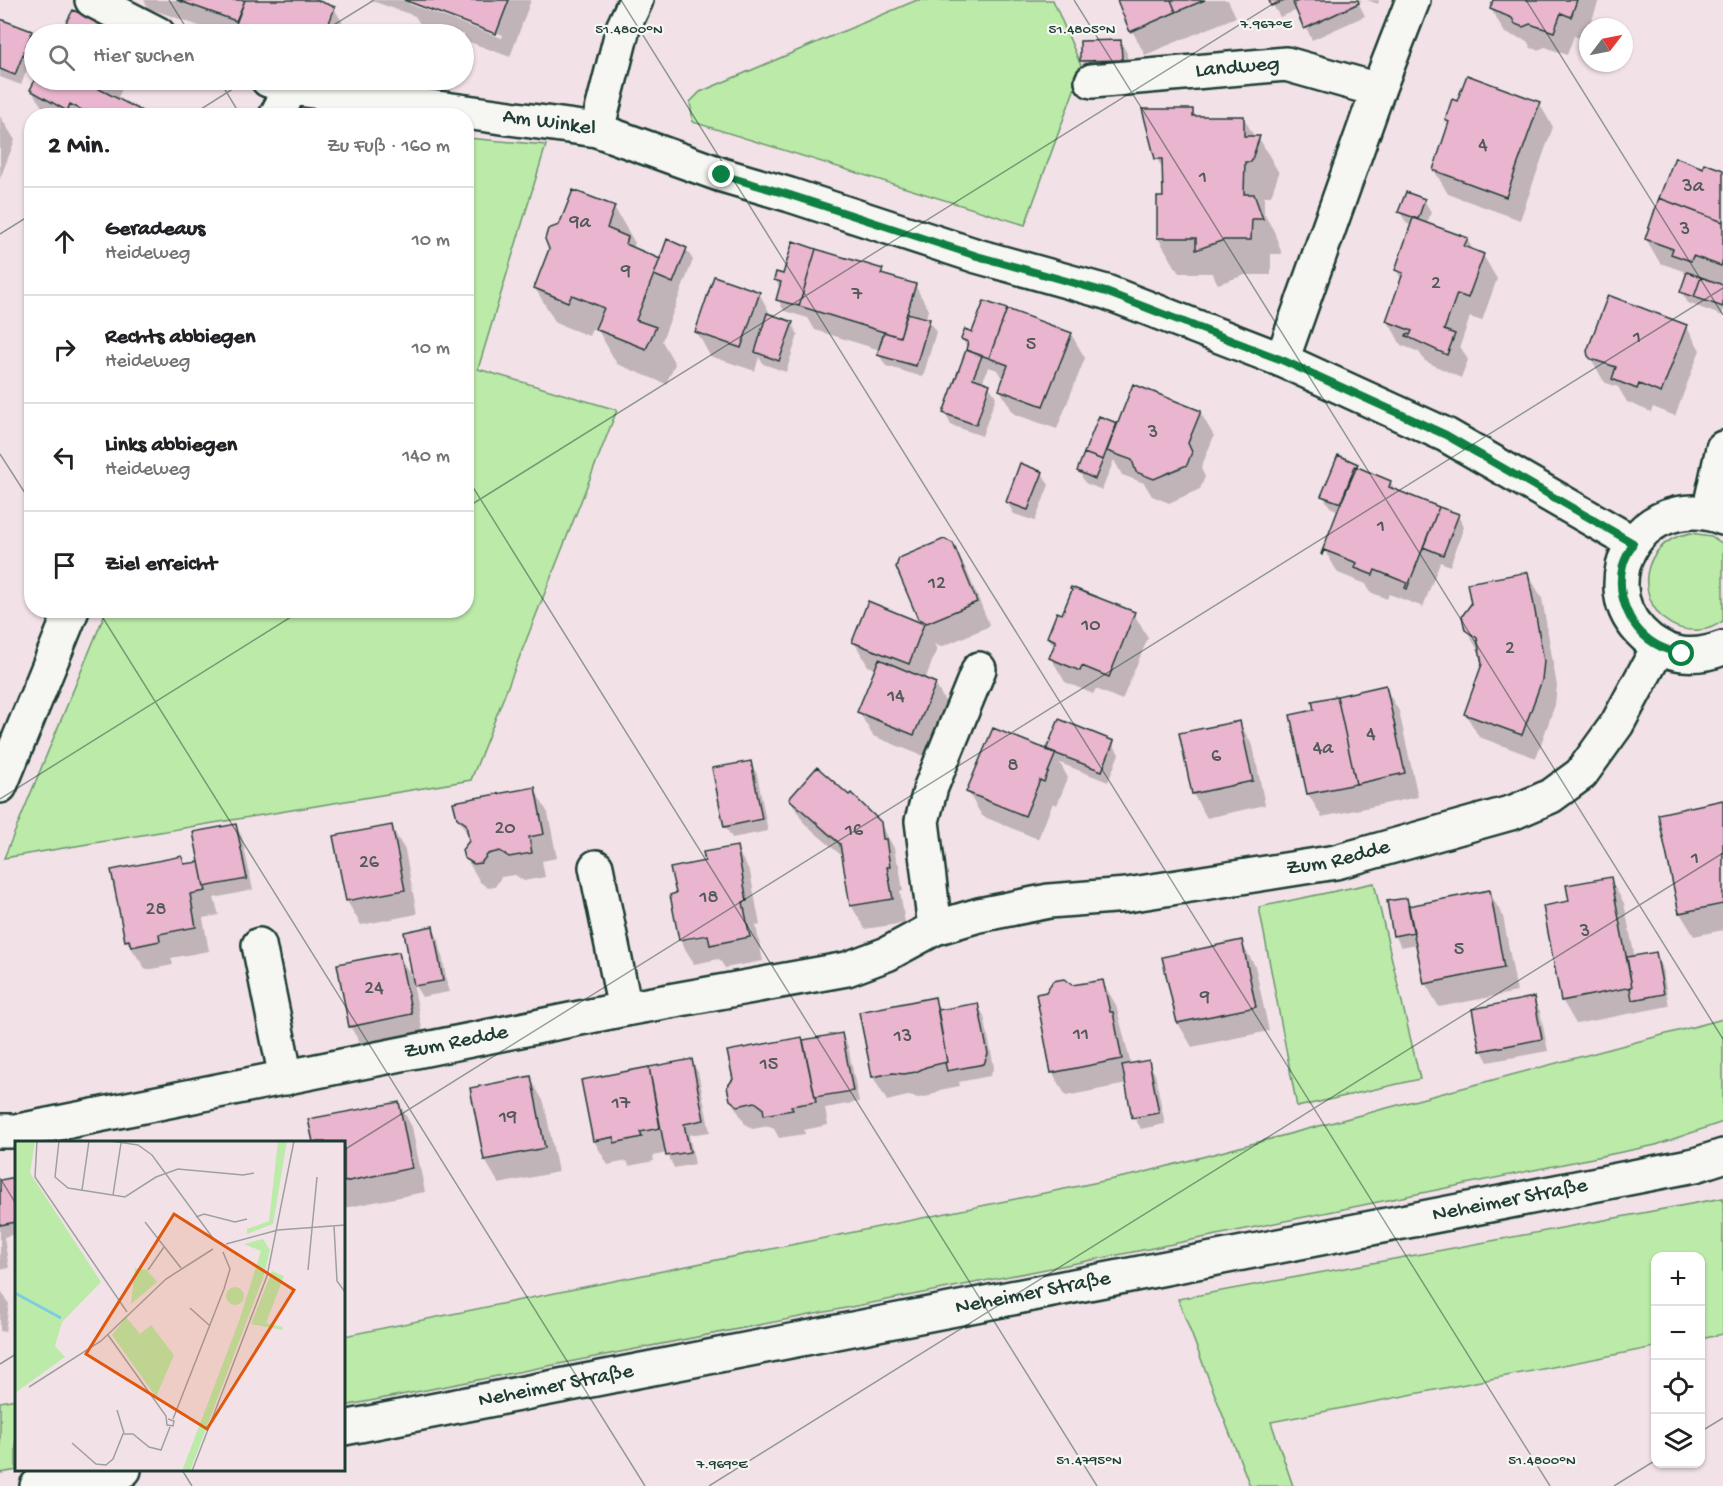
<!DOCTYPE html>
<html lang="de">
<meta charset="utf-8">
<style>
body{margin:0;font-family:"Gochi Hand",sans-serif;background:#f6f6f6;color:#202124}
.controls{position:absolute;right:18px;bottom:18px;display:grid;overflow:hidden;border-radius:12px;box-shadow:0 2px 4px #0004}
.controls button{width:54px;height:54px;display:grid;place-items:center;padding:0;border:0;border-bottom:2px solid #e0e0e0;background:#fff;color:#202124;font:30px sans-serif}
.compass{position:absolute;left:1579px;top:18px;width:54px;height:54px;border-radius:50%;background:#fff;box-shadow:0 2px 4px #0004;rotate:58deg}
.stop{position:absolute;width:18px;height:18px;margin:-14px;border:4px solid #0b8043;border-radius:50%;background:#fff}
.stop.end{background:#0b8043;border-color:#fff;box-shadow:0 2px 6px #0008}
.list{margin:0;padding:0;list-style:none}
h2{display:flex;justify-content:space-between;align-items:center;height:78px;margin:0;padding:0 24px;font-size:26px}
h2 small{font-size:20px;font-weight:400;color:#757577}
.list li{display:grid;grid-template-columns:39px 1fr auto;gap:18px;align-items:center;box-sizing:border-box;height:108px;padding:0 24px;border-top:2px solid #e0e0e0}
.list b{display:block;font-size:22px;white-space:nowrap}
.list p{margin:0;font-size:20px;white-space:nowrap;color:#757577}
.list em{font-size:20px;font-style:normal;color:#757577}
.icon{flex:none;width:33px;height:33px;fill:none;stroke:currentColor;stroke-width:2;stroke-linecap:round;stroke-linejoin:round}
.map{position:relative;flex:none;width:1723px;height:1486px;overflow:hidden}
.search{position:absolute;background:#fff;box-shadow:0 2px 4px #0004;left:24px;top:24px;width:450px;height:66px;display:flex;align-items:center;gap:15px;box-sizing:border-box;padding:0 21px;border-radius:33px;color:#757577;font-size:22px}
.panel{position:absolute;background:#fff;box-shadow:0 2px 4px #0004;left:24px;top:108px;width:450px;height:510px;border-radius:24px}
.map>svg:first-child{display:block}
</style>
<div class="map">
<svg width="1723" height="1486" viewBox="0 0 1723 1486">
<rect width="100%" height="100%" fill="#f2e2e8"/>
<filter id="ink" filterUnits="userSpaceOnUse"><feTurbulence type="fractalNoise" baseFrequency=".0167" numOctaves="2"/><feDisplacementMap in="SourceGraphic" scale="12" xChannelSelector="R" yChannelSelector="G"/><feConvolveMatrix kernelMatrix="1 2 1 2 8 2 1 2 1" color-interpolation-filters="sRGB"/></filter>
<g filter="url(#ink)">
<path fill="#bbeaa9" stroke="#6d946e" stroke-width="1.5" d="M917,0H1053L1082,68L1025,225L693,122L690,102L700,92Z
M467,138L546,145L478,369L617,410L471,780L4,858L106,611L466,610Z
M1690,533L1711,536L1723,544V621C1718,624 1712,628 1706,629C1651,641 1623,567 1672,539C1677,536 1684,535 1690,533Z
M1374,883L1420,1079L1297,1107L1259,907Z
M1723,1019V1122L1656,1145L1148,1249L344,1406V1336L1138,1174Z
M1723,1198V1334L1701,1339L1700,1256H1656L1655,1347L1271,1422L1293,1486H1250L1178,1299Z
M16,1399V1470H18L0,1473V1402Z"/>
<path fill="#0003" fill-rule="evenodd" d="M144,0H312L334,8L348,32L347,34H222L148,8Z
M369,0H531L510,57L464,40V34H448L420,24L415,16ZM409,0L503,35L502,38L409,4Z
M1116,0H1228L1236,17L1145,55Z
M1270,0H1291L1293,5L1304,0H1363L1358,2L1365,16L1312,40L1298,10L1280,17Z
M1367,0H1379L1378,4Z
M1494,0H1599L1585,40L1574,36L1567,55L1545,47L1538,50L1531,48L1527,41L1505,33L1491,9Z
M74,12L119,34H61Z
M0,21L31,32L34,39V52L21,85L0,77Z
M1120,41L1127,53L1128,71L1089,73L1082,61Z
M37,80H117L122,89L117,99L147,116H48L31,90Z
M1539,103L1553,127L1520,220L1448,194L1434,170L1450,126L1446,120Z
M1192,110L1196,118H1244L1255,138H1259L1279,173L1271,196H1264V214L1274,231L1282,254H1271V275H1245L1218,284L1212,273H1179L1158,238L1159,198H1164V171L1157,159Z
M0,116L15,140L0,179Z
M1704,169L1723,171V316L1688,303L1681,291L1687,277L1683,271L1660,263L1646,239Z
M1424,200L1431,212L1427,224L1467,239L1474,252L1483,255L1497,279L1482,321L1470,317L1460,346L1468,360L1461,378L1425,361L1419,352L1401,345L1388,321L1402,280L1396,270L1412,225L1407,224L1400,212Z
M614,207L635,243L633,248L661,261L686,249L693,260L662,341L675,364L666,384L617,364L599,332L592,329L589,336L556,323L535,288Z
M882,271L885,277L915,285L928,309L926,320L929,321L936,332L923,377L886,366L879,355L880,350L815,330L808,318L784,311L778,299L780,289L776,280L784,276Z
M759,293L772,317L792,323L798,335L786,372L763,364L759,357L755,371L710,356L697,332Z
M1686,326L1700,350L1675,416L1653,407L1651,412L1627,402L1618,387L1606,383L1603,380L1589,355Z
M973,333L1071,334L1085,358L1057,429L1014,414L1000,390L1004,381L997,370L989,367L982,383L989,386L996,397L982,436L951,425L945,413L968,348L962,339Z
M1200,412L1214,436L1201,468L1205,477L1200,489L1169,503L1152,496L1144,483L1122,475L1114,460L1102,490L1085,483L1079,471L1116,424L1118,427Z
M1357,465L1360,470L1390,482L1396,491L1458,516L1464,527L1450,566L1440,562L1423,607L1389,594L1387,599L1370,592L1366,584L1338,573L1324,549L1339,511L1330,507L1323,496Z
M1042,473L1049,485L1035,521L1014,514L1007,502Z
M951,544L966,569L990,626L941,647L934,644L937,649L925,680L935,684L949,708L928,758L873,736L859,712L876,669L868,666L854,642L923,625L919,619Z
M1528,574L1542,598L1557,686L1555,705L1536,758L1479,737L1465,713L1483,664L1480,654L1466,629Z
M1134,614L1148,638L1122,700L1096,689L1093,694L1065,682L1051,658L1055,648L1048,637L1063,616Z
M1385,687L1399,711L1418,797L1322,817L1308,794L1316,711Z
M1239,722L1253,746L1265,805L1207,818L1193,794Z
M1112,742L1119,754L1108,782L1060,763L1068,778L1057,805L1053,803L1038,839L982,816L968,792L1048,751Z
M750,762L757,774L768,831L732,838L725,826Z
M817,769L868,810L880,823L894,848L896,859L899,865L903,891H900L905,923L865,929L851,905L843,857L804,823L790,799Z
M534,789L548,813L557,858L542,861L545,877L524,881L515,875L501,877L495,887L488,888L480,882L466,858L470,839L458,818Z
M1723,802V930L1694,936L1680,913Z
M236,825L242,837L253,890L214,898L219,915L203,918L209,951L171,958L173,965L146,970L126,940L182,858L186,865L201,869Z
M391,827L405,850L417,914L361,925L347,901Z
M736,848L750,872L760,925L756,926L763,961L725,968L719,959L694,964L680,940L677,895L707,862ZM715,932V935L686,940V937Z
M1610,879L1624,903L1635,958L1656,954L1662,966L1669,1006L1576,1024L1562,1000L1571,902Z
M1489,892L1503,916L1517,992L1439,1007L1425,983L1417,944L1401,947L1395,935L1406,899L1410,907Z
M432,928L439,940L449,992L422,997L413,983L424,1038L364,1050L350,1026L398,954L414,981Z
M1241,942L1255,966L1269,1031L1192,1047L1178,1023L1164,958Z
M1102,981L1116,1005L1131,1065L1148,1062L1155,1074L1165,1124L1141,1129L1134,1117L1127,1084L1066,1096L1052,1072L1047,994Z
M934,999L941,1011L977,1004L984,1016L994,1067L990,1076L959,1082L960,1086L940,1090L930,1096L919,1098L908,1096L887,1101L873,1077Z
M1533,999L1540,1011L1548,1051L1488,1062L1482,1051L1474,1011Z
M842,1035L848,1046L859,1102L825,1108L828,1125L804,1130L805,1134L779,1138L774,1129L769,1126L752,1129L745,1124L731,1100L801,1038L803,1042Z
M691,1061L698,1072L710,1132L689,1135L695,1164L674,1168L667,1153L653,1156L654,1161L629,1166L627,1161L608,1165L594,1141L582,1082Z
M530,1078L544,1102L558,1172L499,1184L485,1160Z
M399,1103L412,1127L425,1192L344,1208V1142H314L310,1120Z
M16,1178V1234L4,1237L9,1268L0,1270V1182Z
M0,1291L2,1292L9,1304L5,1332L0,1331Z"/>
<path fill="#eab5cf" stroke="#1f3d34" stroke-width="1.5" d="M177,0H245L236,21Z
M245,0H316L335,7L325,34H249L234,29Z
M404,0H509L496,34Z
M1117,0H1171L1176,12L1130,32Z
M1171,0H1205L1176,12Z
M1269,0H1287L1271,6Z
M1301,0H1358L1359,3L1304,29L1293,3Z
M1493,0H1577L1571,17L1561,13L1554,32L1530,24L1523,27L1515,24L1512,18L1490,9Z
M73,10L122,34H60Z
M0,19L32,31L15,75L0,69Z
M1121,40L1122,60L1080,61V41Z
M1467,75L1540,102L1506,197L1433,170L1449,122L1445,120L1452,99L1457,101Z
M35,80H101L97,88L148,114L147,116H79L82,110L70,104L67,111L30,90Z
M1142,109H1193V116H1244V136H1260L1251,162H1245L1244,194H1254L1263,219H1252L1251,240H1224L1196,250V238H1157V197H1163L1162,159H1155Z
M1675,157L1703,168L1704,163L1723,170V222L1659,198Z
M573,190L615,206L607,228L628,237L626,244L660,259L636,320L656,327L646,349L595,329L604,308L572,295L568,302L534,288L549,249L545,239L548,229L559,225Z
M1406,192L1425,199L1418,219L1398,212Z
M1659,198L1723,222V260L1721,266L1693,256L1691,261L1671,254L1673,249L1645,239Z
M1413,218L1468,238L1464,246L1484,254L1468,298L1457,294L1444,330L1455,334L1447,355L1406,336L1407,334L1410,335L1412,331L1386,321L1403,273L1395,270Z
M667,239L687,248L673,283L654,275Z
M793,241L816,249L799,306L776,300L781,282L774,280L776,272L783,274Z
M816,249L883,269L881,274L916,284L900,337L799,306Z
M1687,272L1701,277L1694,297L1680,292Z
M714,276L760,292L741,348L695,332Z
M1701,277L1723,285V307L1694,297Z
M1608,295L1687,325L1661,393L1639,384L1637,389L1612,379L1616,367L1591,359L1588,356L1587,351Z
M984,301L1007,309L989,358L966,350L968,342L961,339L965,329L972,332Z
M1007,309L1072,333L1043,406L999,390L1008,365L989,358Z
M767,313L793,322L779,361L755,352Z
M907,313L930,319L916,366L877,355L884,332L900,337Z
M966,350L982,356L973,378L990,384L976,425L943,413Z
M1133,384L1201,411L1188,443L1192,452L1187,465L1154,479L1136,472L1132,460L1107,451Z
M1099,416L1117,423L1103,460L1084,453Z
M1084,453L1103,460L1095,479L1077,471Z
M1338,455L1358,464L1341,503L1321,496Z
M1020,463L1043,472L1028,510L1006,502Z
M1355,466L1391,481L1389,487L1439,507L1407,589L1405,588L1407,583L1375,570L1373,575L1355,568L1357,563L1324,550L1322,555L1321,554Z
M1439,507L1459,514L1443,555L1423,547Z
M944,539L953,543L977,602L927,623L918,619L896,567L899,558Z
M1528,572L1544,661L1542,680L1522,735L1464,714L1482,664L1477,638L1465,630L1462,616L1471,604L1467,583Z
M1071,587L1135,612L1109,677L1082,666L1080,671L1049,658L1056,641L1047,637L1057,612L1062,614L1072,590L1070,589Z
M868,601L924,624L909,664L852,642Z
M879,659L936,683L914,735L857,712Z
M1386,685L1405,773L1356,784L1337,696Z
M1337,696L1356,784L1307,794L1290,715L1314,710L1312,701Z
M1059,719L1114,741L1102,771L1046,750Z
M1240,721L1253,781L1192,794L1179,733Z
M993,728L1056,753L1044,782L1040,780L1025,816L966,792Z
M751,761L762,819L724,827L712,768Z
M817,767L849,795L851,793L881,822L883,839H886L890,867H887L893,899L850,906L840,844L789,799Z
M535,787L544,834L529,837L532,853L509,857L500,851L488,854L481,863L474,864L464,858L462,850L469,841L466,824L457,818L453,802Z
M1723,800V904L1679,913L1658,814Z
M236,824L247,879L204,887L193,832Z
M392,825L405,890L346,901L333,836Z
M737,846L747,901L743,902L750,937L710,945L708,935L679,940L670,895L676,893L670,868L705,861L703,852Z
M182,856L184,864L199,862L204,887H205L206,891L190,894L196,927L159,934L160,941L131,947L129,940L125,941L111,870Z
M1611,877L1632,987L1561,1001L1543,906L1569,901L1566,885Z
M1490,890L1504,968L1424,984L1408,906Z
M1407,898L1414,932L1393,936L1387,901Z
M433,926L443,981L414,986L404,932Z
M1242,940L1256,1007L1177,1023L1162,957Z
M399,952L412,1014L349,1027L337,964Z
M1656,952L1664,994L1632,1000L1630,988L1632,987L1627,957Z
M1064,979L1072,985L1103,980L1110,1012H1113L1122,1059L1051,1073L1036,994L1046,992L1053,981Z
M935,997L947,1062L926,1067L916,1072L904,1074L893,1073L872,1077L859,1012Z
M1534,997L1542,1039L1480,1051L1472,1009Z
M978,1003L988,1054L984,1064L947,1071L945,1063L947,1062L938,1010Z
M842,1033L853,1091L815,1097L803,1040Z
M802,1037L816,1102L791,1106L793,1110L764,1115L763,1108L755,1102L738,1106L730,1100L727,1087L733,1079L727,1051Z
M692,1059L704,1120L684,1124L690,1152L666,1156L649,1067Z
M1149,1060L1159,1113L1132,1118L1122,1065Z
M649,1067L660,1128L640,1132L642,1137L614,1143V1137L593,1141L581,1080Z
M531,1076L545,1148L484,1160L470,1088Z
M399,1102L412,1168L344,1182V1142H313L308,1119Z
M16,1177V1222L0,1225V1180Z"/>
<g fill="none" stroke-linecap="round" stroke-linejoin="round">
<defs>
<g id="minor">
<path d="M92,0L158,34"/>
<path id="s1" d="M268,80L291,88L597,130L722,175L790,195L977,256L1106,292L1282,360L1446,435L1633,543"/>
<path id="s2" d="M1092,81L1286,64L1378,90"/>
<path d="M276,116L291,88"/>
<path d="M597,130L623,28L636,0"/>
<path d="M1282,360L1378,90L1413,0"/>
<path d="M1709,513L1723,448"/>
<path d="M1723,518C1673,498 1619,531 1621,588C1622,620 1651,650 1682,654C1697,656 1710,653 1723,648"/>
<path d="M0,786L72,610"/>
<path d="M596,867L625,1009"/>
<path d="M935,928L922,821L931,787L979,669"/>
<path d="M259,945L286,1078"/>
<path id="s3" d="M0,1131H19L625,1009L847,969L887,954L935,928L979,915L1049,901L1127,895L1336,862L1514,812L1551,796L1581,774L1617,724L1659,646"/>
</g>
<g id="major">
<path id="s4" d="M344,1428L1695,1165L1723,1156"/>
<path d="M37,1486L124,1470"/>
</g>
</defs>
<use href="#minor" stroke="#1f3d34" stroke-width="38"/>
<use href="#major" stroke="#1f3d34" stroke-width="38"/>
<use href="#minor" stroke="#f6f6f2" stroke-width="33"/>
<use href="#major" stroke="#f6f6f2" stroke-width="33"/>
</g>
</g>
<g fill="none" stroke-linecap="round" stroke-linejoin="round" filter="url(#ink)">
<path stroke="#0b8043" stroke-width="8" d="M722,175L790,195L977,256L1106,292L1282,360L1446,435L1633,543C1630,550 1625,558 1623,565C1615,596 1631,632 1659,646C1666,650 1674,652 1682,654"/>
</g>
<path fill="none" stroke="#1f3d34" stroke-width="1.5" stroke-opacity="0.45" d="M169,0L190,34M621,0L1550,1486M1074,0L1723,1039M1526,0L1723,315M319,34L374,0M219,80L241,116M190,116L247,80M0,234L32,214M0,454L32,504M466,476L1097,1486M466,508L1279,0M98,610L645,1486M0,799L302,610M344,1150L1723,288M0,1178L16,1204M0,1364L16,1354M1700,1432L1723,1418M182,1470L192,1486M709,1486L1723,853M1614,1486L1656,1460"/>
<g text-anchor="middle" dominant-baseline="central" stroke-width="4.5" stroke-linejoin="round" paint-order="stroke">
<g font-size="20" fill="#525b5b">
<text x="1483" y="146">4</text>
<text x="1203" y="178">1</text>
<text x="1693" y="187">3a</text>
<text x="580" y="223">9a</text>
<text x="1685" y="230">3</text>
<text x="626" y="272">9</text>
<text x="1436" y="284">2</text>
<text x="857" y="295">7</text>
<text x="1637" y="338">1</text>
<text x="1031" y="345">5</text>
<text x="1153" y="433">3</text>
<text x="1381" y="527">1</text>
<text x="937" y="584">12</text>
<text x="1091" y="626">10</text>
<text x="1510" y="649">2</text>
<text x="896" y="697">14</text>
<text x="1371" y="735">4</text>
<text x="1323" y="749">4a</text>
<text x="1216" y="757">6</text>
<text x="1013" y="766">8</text>
<text x="505" y="829">20</text>
<text x="854" y="831">16</text>
<text x="1695" y="859">1</text>
<text x="369" y="863">26</text>
<text x="709" y="898">18</text>
<text x="156" y="910">28</text>
<text x="1585" y="932">3</text>
<text x="1459" y="950">5</text>
<text x="374" y="989">24</text>
<text x="1205" y="998">9</text>
<text x="1081" y="1035">11</text>
<text x="903" y="1037">13</text>
<text x="769" y="1065">15</text>
<text x="621" y="1104">17</text>
<text x="508" y="1118">19</text>
</g>
<g font-size="22" fill="#1f3d34" stroke="#f6f6f2">
<text stroke="none"><textPath href="#s2" startOffset="146">Landweg</textPath></text>
<text stroke="none"><textPath href="#s1" startOffset="285">Am Winkel</textPath></text>
<text stroke="none"><textPath href="#s3" startOffset="1370">Zum Redde</textPath></text>
<text stroke="none"><textPath href="#s3" startOffset="465">Zum Redde</textPath></text>
<text stroke="none"><textPath href="#s4" startOffset="1188">Neheimer Straße</textPath></text>
<text stroke="none"><textPath href="#s4" startOffset="702">Neheimer Straße</textPath></text>
<text stroke="none"><textPath href="#s4" startOffset="216">Neheimer Straße</textPath></text>
</g>
</g>
<g transform="translate(15 1141)">
<rect width="330" height="330" fill="#f2e2e8"/>
<path d="M0,0H20L15,32L86,141L47,181L40,205L50,216L0,252ZM263,0H272L258,83L232,93V88L254,80ZM248,98L255,109L248,137L175,330H167L224,180L246,110L229,103ZM120,127L132,129L142,141L116,163ZM257,130L269,135L251,182L268,186L267,189L236,183ZM211 155a9 9 0 1 1 18 0a9 9 0 1 1-18 0ZM111,176L125,193L136,184L159,214L141,256L97,194Z" fill="#bbeaa9"/>
<path fill="none" stroke="#7fcbdf" stroke-width="3" d="M0,152L46,177"/>
<path fill="none" stroke="#9ea0a0" stroke-width="1.5" d="M22,0L20,36L112,171M44,0L40,36L53,47L110,56L141,36L163,28L228,34L239,32M96,0L123,4L137,14L200,100M67,49L74,0M98,54L106,2M181,76L189,73L220,81L232,78M130,81L166,127M319,85L322,140L330,151M211,103L263,89L330,84M133,129L149,106M293,129L302,36M175,167L194,184M93,194L151,275L152,284L158,285L159,280L153,278M14,246L86,200L151,138L198,108M102,269L109,292M158,278L209,148L215,128L208,111M57,302L81,323L91,324L98,318L108,293H118L134,306L146,309L155,286M177,330L252,135L279,0"/>
<path fill="#de580e" fill-opacity="0.15" stroke="#de580e" stroke-width="3" d="M159,73L279,149L192,288L71,213Z"/>
<rect width="330" height="330" fill="none" stroke="#1f3d34" stroke-width="3"/>
</g>
<g font-size="15" text-anchor="middle" fill="#1f3d34" stroke="#f6f6f2" stroke-width="4.5" stroke-linejoin="round" paint-order="stroke">
<text x="1266" y="28">7.967°E</text>
<text x="629" y="33">51.4800°N</text>
<text x="1082" y="33">51.4805°N</text>
<text x="1089" y="1464">51.4795°N</text>
<text x="1542" y="1464">51.4800°N</text>
<text x="722" y="1468">7.969°E</text>
</g>
</svg>
<div class="controls">
<button>+</button>
<button>−</button>
<button><svg class="icon" aria-label="locate" viewBox="0 0 24 24"><circle cx="12" cy="12" r="6"/><path d="M12 2v4M12 18v4M2 12h4M18 12h4"/></svg></button>
<button><svg class="icon" aria-label="layers" viewBox="0 0 24 24"><path d="M12 4l9 5-9 5-9-5zM3 14l9 5 9-5"/></svg></button>
</div>
<svg class="compass" viewBox="-18 -18 36 36"><path d="M0-13l5 13h-10z" fill="#e53935"/><path d="M0 13l5-13h-10z" fill="#757577"/></svg>
<div class="stop" style="left:1682px;top:654px"></div>
<div class="stop end" style="left:722px;top:175px"></div>
<div class="search"><svg class="icon" aria-label="search" viewBox="0 0 24 24"><circle cx="10" cy="10" r="6"/><path d="M15 15l6 6"/></svg>Hier suchen</div>
<section class="panel">
<h2>2 Min.<small>Zu Fuß · 160 m</small></h2>
<ul class="list">
<li><svg class="icon" aria-label="ahead" viewBox="0 0 24 24"><path d="M12 20V5M6 11l6-6 6 6"/></svg><div><b>Geradeaus</b><p>Heideweg</p></div><em>10 m</em></li>
<li><svg class="icon" aria-label="right" viewBox="0 0 24 24"><path d="M7 20v-9h11M14 6l5 5-5 5"/></svg><div><b>Rechts abbiegen</b><p>Heideweg</p></div><em>10 m</em></li>
<li><svg class="icon" aria-label="left" viewBox="0 0 24 24"><path d="M17 20v-9H6M10 6l-5 5 5 5"/></svg><div><b>Links abbiegen</b><p>Heideweg</p></div><em>140 m</em></li>
<li><svg class="icon" aria-label="arrive" viewBox="0 0 24 24"><path d="M6 21V4h12l-3 4 3 4H6"/></svg><div><b>Ziel erreicht</b></div></li>
</ul>
</section>
</div>
